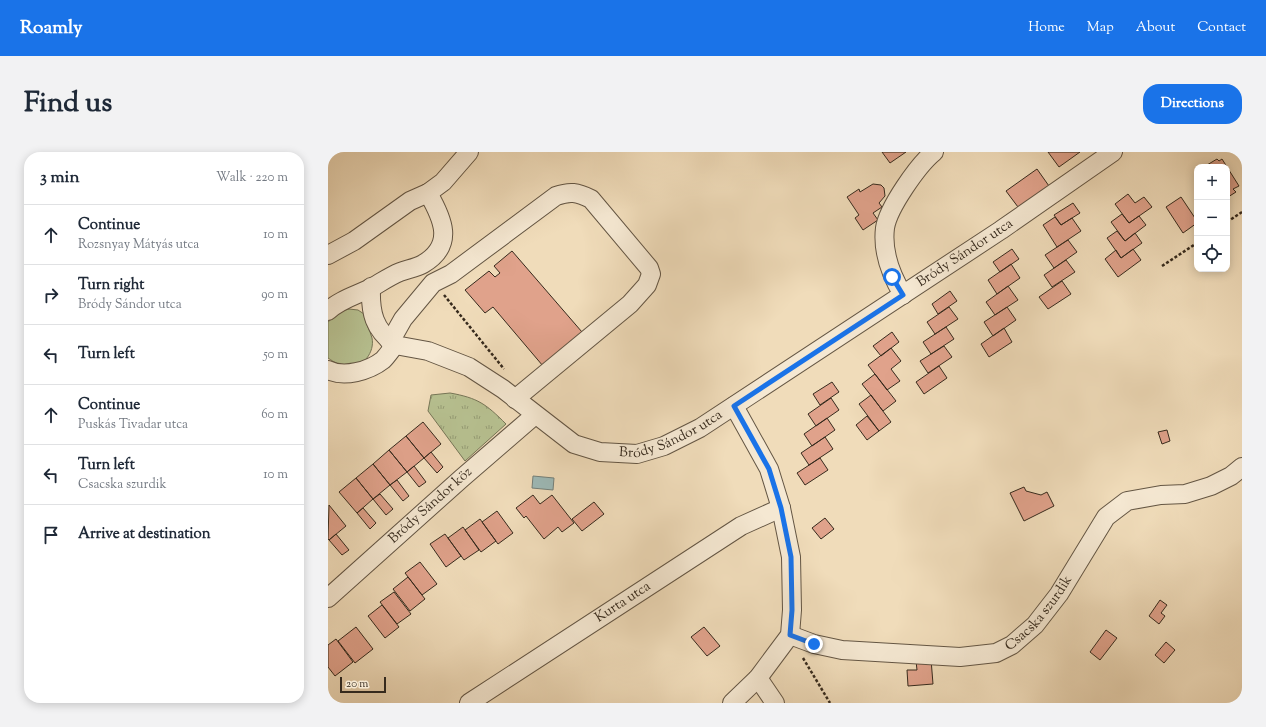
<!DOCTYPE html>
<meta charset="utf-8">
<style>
body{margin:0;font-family:"Sorts Mill Goudy",serif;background:#f2f2f3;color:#1f2937}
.controls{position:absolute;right:12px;top:12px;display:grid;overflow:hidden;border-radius:8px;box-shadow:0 2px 10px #0003}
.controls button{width:36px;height:36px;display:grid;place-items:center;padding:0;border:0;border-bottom:1px solid #e0e1e3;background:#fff;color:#1f2937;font:20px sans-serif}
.scale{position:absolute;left:12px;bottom:10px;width:46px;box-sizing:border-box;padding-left:4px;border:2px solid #362a1d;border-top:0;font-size:11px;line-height:14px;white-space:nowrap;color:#362a1d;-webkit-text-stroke:3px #f5e8d2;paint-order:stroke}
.stop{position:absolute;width:12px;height:12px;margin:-9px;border:3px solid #1a73e8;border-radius:50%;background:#fff}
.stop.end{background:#1a73e8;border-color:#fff;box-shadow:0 1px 4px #0008}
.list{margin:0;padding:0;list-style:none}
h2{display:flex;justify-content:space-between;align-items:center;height:52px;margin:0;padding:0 16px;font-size:17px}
h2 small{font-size:13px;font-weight:400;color:#747a83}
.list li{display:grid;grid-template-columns:26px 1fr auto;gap:12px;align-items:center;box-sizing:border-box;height:60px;padding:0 16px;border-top:1px solid #e0e1e3}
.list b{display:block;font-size:15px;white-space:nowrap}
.list p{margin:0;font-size:13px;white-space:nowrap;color:#747a83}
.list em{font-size:13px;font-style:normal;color:#747a83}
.icon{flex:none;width:22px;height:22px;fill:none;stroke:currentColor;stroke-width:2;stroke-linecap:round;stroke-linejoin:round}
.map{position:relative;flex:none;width:914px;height:551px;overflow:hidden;border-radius:16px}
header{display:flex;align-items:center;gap:24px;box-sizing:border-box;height:56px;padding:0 20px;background:#1a73e8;color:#fff}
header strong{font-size:19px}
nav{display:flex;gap:22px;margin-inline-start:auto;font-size:14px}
.intro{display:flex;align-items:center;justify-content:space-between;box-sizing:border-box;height:96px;padding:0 24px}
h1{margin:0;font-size:28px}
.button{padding:10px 18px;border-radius:16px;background:#1a73e8;color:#fff;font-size:14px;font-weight:700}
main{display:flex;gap:24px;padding:0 24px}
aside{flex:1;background:#fff;border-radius:16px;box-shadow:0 2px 10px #0003}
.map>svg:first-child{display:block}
</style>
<header>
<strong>Roamly</strong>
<nav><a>Home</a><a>Map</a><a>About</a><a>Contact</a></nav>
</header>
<div class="intro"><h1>Find us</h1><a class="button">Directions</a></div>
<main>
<aside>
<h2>3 min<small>Walk · 220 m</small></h2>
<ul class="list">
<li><svg class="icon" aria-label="ahead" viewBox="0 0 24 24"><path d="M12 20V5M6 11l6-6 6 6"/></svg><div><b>Continue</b><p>Rozsnyay Mátyás utca</p></div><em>10 m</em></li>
<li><svg class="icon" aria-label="right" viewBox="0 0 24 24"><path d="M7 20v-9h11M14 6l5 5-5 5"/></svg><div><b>Turn right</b><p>Bródy Sándor utca</p></div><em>90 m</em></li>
<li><svg class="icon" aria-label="left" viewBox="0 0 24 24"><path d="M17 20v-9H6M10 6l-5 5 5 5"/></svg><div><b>Turn left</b></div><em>50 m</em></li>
<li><svg class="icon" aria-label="ahead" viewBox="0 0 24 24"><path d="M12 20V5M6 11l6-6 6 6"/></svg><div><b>Continue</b><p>Puskás Tivadar utca</p></div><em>60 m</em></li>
<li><svg class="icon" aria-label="left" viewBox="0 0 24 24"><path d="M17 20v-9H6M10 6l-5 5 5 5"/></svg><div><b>Turn left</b><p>Csacska szurdik</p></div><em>10 m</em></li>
<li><svg class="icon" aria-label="arrive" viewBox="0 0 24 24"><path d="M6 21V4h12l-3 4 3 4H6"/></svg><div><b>Arrive at destination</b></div></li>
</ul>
</aside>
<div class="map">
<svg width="914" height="551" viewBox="0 0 914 551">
<defs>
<pattern id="park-tufts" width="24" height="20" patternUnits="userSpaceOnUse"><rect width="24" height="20" fill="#b7c191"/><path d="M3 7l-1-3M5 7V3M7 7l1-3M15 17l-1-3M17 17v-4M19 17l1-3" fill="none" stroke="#969d76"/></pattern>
</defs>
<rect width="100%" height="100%" fill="#f0dcba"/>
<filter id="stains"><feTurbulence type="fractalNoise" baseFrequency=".005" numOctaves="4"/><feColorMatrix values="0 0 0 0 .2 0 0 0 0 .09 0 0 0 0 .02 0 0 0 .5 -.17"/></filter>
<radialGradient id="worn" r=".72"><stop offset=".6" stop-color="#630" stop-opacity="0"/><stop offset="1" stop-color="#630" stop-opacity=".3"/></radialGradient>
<path fill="#b7c191" stroke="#767657" d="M21,157L30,158L36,162C37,171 42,178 44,186C47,200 35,216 20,215C12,214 6,210 0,206V170L13,159Z"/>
<path fill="url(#park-tufts)" stroke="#767657" d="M122,241C150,246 158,252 178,272L137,309L100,259L103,243Z"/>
<path fill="#9dbab8" stroke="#74807a" d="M205,324L226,326L225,338L204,336Z"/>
<path fill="#e0a28b" stroke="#362a1d" d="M554,0H578L562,11Z
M720,0H752L731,15Z
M889,7L891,9L894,7L899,15H881L879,13Z
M899,15L911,34L905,37L908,40L900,45Z
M709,17L721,34L690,55L678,39Z
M545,32L553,33L556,36L557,44L551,51L554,55L545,61L550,68L535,78L527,66L531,63L519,45L531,37L532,40Z
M800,42L807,51L816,45L824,55L801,71L787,52Z
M853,45L869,69V71L855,81L838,55Z
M745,51L752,61L733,73L726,63Z
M794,62L801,71L811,64L818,73L797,89L783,70Z
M727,65L733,73L744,66L753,79L729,95L715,73Z
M789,79L797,89L807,81L814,91L793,106L779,86Z
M740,88L749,100L726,116L717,103Z
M684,97L691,107L672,120L665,110Z
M805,97L813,108L790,125L777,107L788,98L793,106Z
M184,99L254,180L215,214L165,155L157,161L137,138L161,119L167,125L172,121L166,114Z
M738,108L747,120L724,135L716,123Z
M683,112L692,126L669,142L660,128Z
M734,129L743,142L720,157L711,145Z
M680,134L690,148L667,163L658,150Z
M622,139L629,149L610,162L604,152Z
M621,155L630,167L607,182L599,170Z
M679,155L688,168L665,184L656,170Z
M618,175L626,187L603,202L595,190Z
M676,176L684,190L661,205L653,192Z
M564,180L571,190L553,204L545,194Z
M616,194L624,205L600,221L592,209Z
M563,196L573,209L563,217L572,229L559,238L540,213Z
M611,214L619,226L596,242L588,230Z
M547,222L568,249L555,259L534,232Z
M504,230L511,240L492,253L485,242Z
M543,243L563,270L551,279L531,252Z
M503,246L511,258L488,274L480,262Z
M539,264L551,279L539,288L528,273Z
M499,266L507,278L484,294L476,282Z
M95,270L113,292L96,306L78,284Z
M839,278L842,289L834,292L830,280Z
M78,284L96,306L79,320L61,298Z
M497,285L505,297L481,313L473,301Z
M61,298L79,320L62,333L45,312Z
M103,300L115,315L109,321L96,306Z
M492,306L500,318L477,333L469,321Z
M45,312L62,333L45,347L28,326Z
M86,314L98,330L91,335L79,320Z
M28,326L45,347L29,361L11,340Z
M69,328L81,344L75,349L62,333Z
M696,335L698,339L713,343L719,340L726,354L696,369L682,341Z
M52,342L65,357L58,363L45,347Z
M205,343L212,352L224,343L246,371L234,380L230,375L216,387L198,364L196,366L188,356Z
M266,350L276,362L254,379L244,367Z
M1,353L18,374L1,388L0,387Z
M35,356L48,371L42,377L29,361Z
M169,359L185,381L170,392L154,370Z
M497,366L506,377L493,387L484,376Z
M152,367L168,389L153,400L137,378Z
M135,375L151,398L136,408L120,386Z
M8,382L21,398L14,403L1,388Z
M117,382L133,404L118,415L102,392Z
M92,410L109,432L94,443L77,421Z
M80,425L97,447L82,459L65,437Z
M66,440L83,462L69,472L52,450Z
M832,448L839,453L833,461L837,464L831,472L821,464Z
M54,453L71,475L57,486L40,464Z
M28,475L45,497L27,511L10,489Z
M376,475L392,494L379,504L363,485Z
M778,478L789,486L772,508L762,500Z
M8,487L25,510L7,524L0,515V493Z
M838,490L847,498L836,511L827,503Z
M603,507L605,532L580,534L579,518H589L588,509Z"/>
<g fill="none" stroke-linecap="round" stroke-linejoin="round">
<defs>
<g id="minor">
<path d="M0,103L26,89L82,49L100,41L115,30L141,0"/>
<path d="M575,143C563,123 554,100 557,76C560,56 590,13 606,0"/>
<path d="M0,159C11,148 29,143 43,136C52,131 62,124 72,120C80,117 88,116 95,112C127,93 115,67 100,41"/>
<path d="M62,190L75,167L105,131L123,122L228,44C242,39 249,40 263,47L321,116L323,122L319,133L302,152L187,247"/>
<path id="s1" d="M67,193L100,199L141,215L175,237L246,292L272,300L309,302L336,294L372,276L673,78L785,0"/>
<path d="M0,218C16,226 41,219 55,208C59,204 63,198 67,193C46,177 42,161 43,135"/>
<path id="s2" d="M0,446L134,326L207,263"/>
<path id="s3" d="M462,483L486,492L514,498L632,505L668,501L684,493L707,473L731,442L778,365L799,349L833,343L857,342L883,334L903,324L914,315"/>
<path d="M430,526L447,551"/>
<path id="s4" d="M141,551L413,374L453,356"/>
<path d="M404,551L430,526L462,483L464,458L463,405L453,356L441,317L406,254"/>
</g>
</defs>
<use href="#minor" stroke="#645644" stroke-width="20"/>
<path stroke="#362a1d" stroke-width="2.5" stroke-dasharray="3 2" stroke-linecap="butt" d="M899,70L914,60
M834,114L869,91
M116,143L176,217
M475,506L502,551"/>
<use href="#minor" stroke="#f5e8d2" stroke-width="18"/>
</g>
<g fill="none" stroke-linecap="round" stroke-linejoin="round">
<path stroke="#1a73e8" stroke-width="5" d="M486,492L462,483L464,458L463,405L453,356L441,317L406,254L575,143L564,125"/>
</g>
<g text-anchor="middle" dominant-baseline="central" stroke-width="3" stroke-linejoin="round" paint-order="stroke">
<g font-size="14" fill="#362a1d" stroke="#f5e8d2">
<text stroke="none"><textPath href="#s1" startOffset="658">Bródy Sándor utca</textPath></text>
<text stroke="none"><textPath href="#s1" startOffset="310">Bródy Sándor utca</textPath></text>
<text stroke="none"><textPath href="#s2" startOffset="138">Bródy Sándor köz</textPath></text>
<text stroke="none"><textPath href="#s4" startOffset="184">Kurta utca</textPath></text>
<text stroke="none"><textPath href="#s3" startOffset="268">Csacska szurdik</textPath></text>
</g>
</g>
<rect width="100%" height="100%" filter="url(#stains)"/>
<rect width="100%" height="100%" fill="url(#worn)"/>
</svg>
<div class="controls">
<button>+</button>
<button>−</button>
<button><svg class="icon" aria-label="locate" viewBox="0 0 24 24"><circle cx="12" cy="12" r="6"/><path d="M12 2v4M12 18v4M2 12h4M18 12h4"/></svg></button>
</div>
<div class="scale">20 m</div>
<div class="stop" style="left:564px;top:125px"></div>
<div class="stop end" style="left:486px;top:492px"></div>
</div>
</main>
